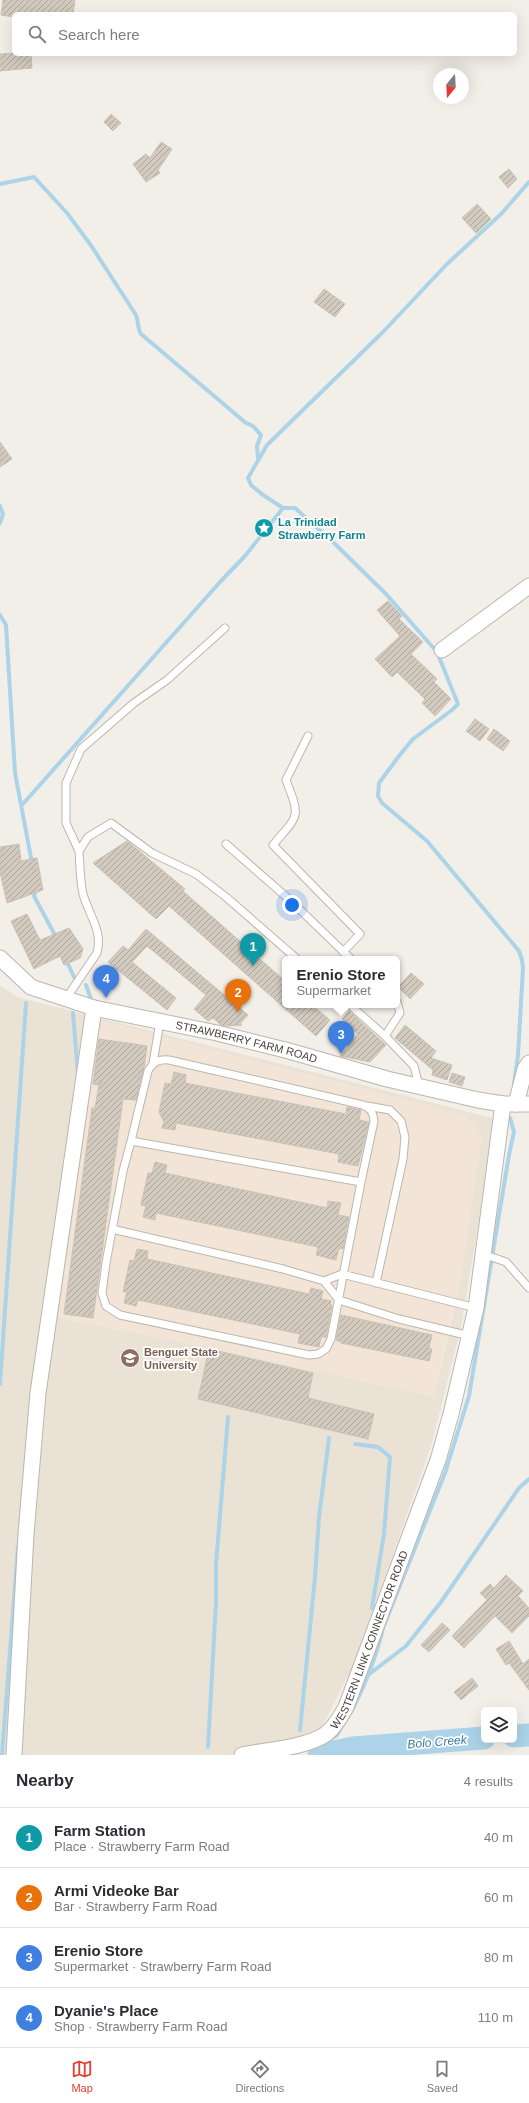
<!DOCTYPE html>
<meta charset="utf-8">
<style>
body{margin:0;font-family:Arial,sans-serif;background:#f2f2f3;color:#2b2b33}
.controls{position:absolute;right:12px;bottom:12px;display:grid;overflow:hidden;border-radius:6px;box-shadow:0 4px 16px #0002}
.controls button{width:36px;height:36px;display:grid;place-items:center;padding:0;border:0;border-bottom:1px solid #e1e1e2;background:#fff;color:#2b2b33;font:20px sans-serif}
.compass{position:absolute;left:433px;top:68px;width:36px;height:36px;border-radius:50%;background:#fff;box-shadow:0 4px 16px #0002;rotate:198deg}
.you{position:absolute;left:292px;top:905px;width:14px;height:14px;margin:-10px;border:3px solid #fff;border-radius:50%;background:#1a73e8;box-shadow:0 0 0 6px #1a73e833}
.badge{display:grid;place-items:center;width:26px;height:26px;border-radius:50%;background:#e14131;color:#fff;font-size:13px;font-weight:700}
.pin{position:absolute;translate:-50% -33px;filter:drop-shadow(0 1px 2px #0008)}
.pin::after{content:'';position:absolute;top:21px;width:14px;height:12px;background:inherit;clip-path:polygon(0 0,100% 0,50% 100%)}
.popup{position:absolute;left:282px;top:956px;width:118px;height:52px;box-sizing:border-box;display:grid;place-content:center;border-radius:6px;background:#fff;filter:drop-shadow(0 1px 3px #0005);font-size:13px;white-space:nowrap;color:#7c7c81}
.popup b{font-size:15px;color:#2b2b33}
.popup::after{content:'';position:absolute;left:50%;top:100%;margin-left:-8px;border:8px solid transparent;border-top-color:#fff}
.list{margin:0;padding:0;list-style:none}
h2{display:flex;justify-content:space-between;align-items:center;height:52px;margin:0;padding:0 16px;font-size:17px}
h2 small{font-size:13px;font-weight:400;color:#7c7c81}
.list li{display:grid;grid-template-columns:26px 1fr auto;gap:12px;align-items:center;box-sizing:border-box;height:60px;padding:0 16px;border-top:1px solid #e1e1e2}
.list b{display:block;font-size:15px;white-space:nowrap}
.list p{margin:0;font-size:13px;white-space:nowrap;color:#7c7c81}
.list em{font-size:13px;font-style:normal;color:#7c7c81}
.icon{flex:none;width:22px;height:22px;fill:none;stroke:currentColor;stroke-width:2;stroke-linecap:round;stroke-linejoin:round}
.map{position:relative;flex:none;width:529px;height:1755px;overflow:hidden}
.search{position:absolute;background:#fff;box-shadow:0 4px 16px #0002;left:12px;right:12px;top:12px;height:44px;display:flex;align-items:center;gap:10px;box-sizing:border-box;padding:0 14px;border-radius:6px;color:#7c7c81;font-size:15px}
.sheet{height:292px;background:#fff}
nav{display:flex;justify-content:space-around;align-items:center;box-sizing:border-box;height:56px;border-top:1px solid #e1e1e2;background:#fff;font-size:11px;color:#7c7c81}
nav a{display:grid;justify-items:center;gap:2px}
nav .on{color:#e14131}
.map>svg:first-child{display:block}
</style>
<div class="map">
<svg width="529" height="1755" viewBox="0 0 529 1755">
<defs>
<pattern id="building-hatch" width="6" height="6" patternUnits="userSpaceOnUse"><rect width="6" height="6" fill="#d2cabf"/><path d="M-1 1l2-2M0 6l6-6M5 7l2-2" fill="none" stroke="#aca59c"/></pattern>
</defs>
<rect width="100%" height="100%" fill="#f2efe9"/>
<path fill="#f2e4d6" d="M103,1020L467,1115L482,1135L460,1283L448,1330L434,1397L208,1347L59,1318L98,1038Z"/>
<path fill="#eae2d4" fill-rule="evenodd" d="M0,985L17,997L496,1119L461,1327L431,1446L357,1658L321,1729L309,1738L243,1755H0ZM103,1021L466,1115L482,1135L460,1283L434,1397L208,1347L59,1318L98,1038Z"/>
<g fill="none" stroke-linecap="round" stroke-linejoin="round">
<path stroke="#acd3e8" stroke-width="4" d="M0,184L34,177L67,213L90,244L136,315C139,322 137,328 141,334L246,423L253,426L261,435L257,446L258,458
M0,506L3,514L0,523
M0,615L6,625L15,773L32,863
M22,805L220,582L245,556L283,508
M36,889L34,896L57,939
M66,960L75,979
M86,985L91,999
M73,1013L78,1074
M514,1084L518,1055L523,968L522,960L519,951L427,841L382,803L378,796L379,783L399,756L413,739L452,710L458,704L437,652L386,594L335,544L295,508H283L263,495L251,485L248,478L267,445L383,332L446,265L501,214L529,182
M0,1384L26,1003
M355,1444L378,1447L390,1457L384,1534L372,1608
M368,1675L406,1646L441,1602L519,1488L529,1479
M351,1712C364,1688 377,1655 383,1628L445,1473L469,1396L509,1155L514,1132L510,1118
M300,1730L315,1577L319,1517L329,1438
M446,1746L449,1742
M208,1747L216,1602V1564L228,1417
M325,1754L329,1740L337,1735L342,1726
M2,1755L18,1547"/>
<path stroke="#acd3e8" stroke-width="23" d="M514,1736L529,1735
M319,1755L353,1748L484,1738"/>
</g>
<path fill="url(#building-hatch)" stroke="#ccc1b3" d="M3,0H75L73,14H14V17L1,15Z
M14,53V54H31L32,68L0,71V54Z
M111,114L121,123L113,131L104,122Z
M161,142L172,149L158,170L160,173L146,182L133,164L146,154L150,158Z
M509,169L517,179L508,188L499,177Z
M477,204L491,219L476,233L462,218Z
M324,289L345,304L335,317L314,302Z
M0,442L12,459L0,467Z
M388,601L402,616L399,619L423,642L411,654L437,679L434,682L451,699L435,716L422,703L425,699L397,672L392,677L375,659L400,636L377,610Z
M475,719L489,729L480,741L466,731Z
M494,729L510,741L503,751L487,739Z
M127,841L185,889L183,891L285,981V1005H312L330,1020L316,1036L169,906L156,919L93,863Z
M19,844L21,861L37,858L43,890L7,903L0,872V847Z
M27,914L40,940L69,928L83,949L80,958L64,965L60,956L34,969L11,921Z
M146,929L248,1015L239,1025H242L227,1026L221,1025L213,1018L208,1021L194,1009L206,995L147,946L132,962L176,998L167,1010L108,962L123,946L128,950Z
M411,973L424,984L410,999L398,987Z
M349,1011L386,1045L370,1062L340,1056L358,1034L342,1019Z
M405,1025L436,1051L431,1058L452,1065L447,1080L432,1075L433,1070L395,1038Z
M99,1039L147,1046L144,1068L136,1100L123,1099L93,1318L64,1314L92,1108H95L99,1085L93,1084Z
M174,1072L186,1075L185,1083L346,1114L347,1107L361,1110L359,1120L369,1122L358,1166L338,1162L339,1154L176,1123L175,1130L162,1128L164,1122L159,1112L165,1083L171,1084Z
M452,1073L465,1077L462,1086L449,1082Z
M155,1162L167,1165L165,1173L327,1208L328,1201L341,1203L338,1215L349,1217L343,1249L339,1248L336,1260L316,1255L318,1247L156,1213L155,1220L143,1217L146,1206L141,1205L148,1173H152Z
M137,1249L148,1251L147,1259L309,1294L311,1288L323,1291L321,1299L331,1301L330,1304L332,1305L326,1337H321L319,1347L298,1343L300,1334L138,1300L136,1306L124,1303L127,1292H123L130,1260L134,1261Z
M341,1315L432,1335L429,1348L432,1349L429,1361L341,1343V1342L336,1340Z
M209,1349L313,1373L308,1398L374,1414L368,1439L198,1399Z
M506,1575L523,1591L518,1596L529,1608V1616L512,1633L495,1616L464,1648L452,1636L487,1600L480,1593L490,1584L494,1588Z
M442,1623L450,1630L429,1652L421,1645Z
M509,1641L523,1664L529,1659V1690L509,1663L506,1665L496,1649Z
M472,1678L478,1686L461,1700L454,1692Z"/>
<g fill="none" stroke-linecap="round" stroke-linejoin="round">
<defs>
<path id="service" d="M308,736L286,780C301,819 299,814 273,845L360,934L343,952
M226,844L291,901L351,959
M79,851L66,823V783L81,749L134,703L167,680L225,628
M65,1000L97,953C103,930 89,916 83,894C80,881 80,865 79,851L88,837L111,823L152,853L196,874L226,897L297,959
M350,1005L385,1036L414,1066L419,1086
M385,1036L400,1013L397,1002
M153,1063L160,1022
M367,1106L390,1110L401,1121L405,1137L403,1159L376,1283
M131,1141L361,1182L331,1339L326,1349L318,1354L309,1355L120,1315L106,1306L102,1293L106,1263L123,1171Z
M131,1141L148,1071C153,1062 158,1059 169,1060L363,1105C371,1109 373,1112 374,1121L361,1182
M112,1229L283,1269L324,1281L342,1274L476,1308
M483,1254L506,1262L529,1288
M324,1281L339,1300L399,1319L470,1336"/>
<g id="minor">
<path d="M442,650L529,586"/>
<path id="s1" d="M0,958L31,987L94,1008L217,1033L289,1051L387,1079L478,1100L503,1104H529"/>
<path d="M516,1104L525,1069L529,1063"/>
<path d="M14,1755L26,1534L38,1393L94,1008"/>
<path id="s2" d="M242,1755C267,1750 305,1748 326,1734C335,1727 341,1716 346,1707L438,1460L451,1414L476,1308L503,1104"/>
</g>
</defs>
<use href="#service" stroke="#bdb6ac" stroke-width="9"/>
<use href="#minor" stroke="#bdb6ac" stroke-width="17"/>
<use href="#service" stroke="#fff" stroke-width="7"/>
<use href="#minor" stroke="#fff" stroke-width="15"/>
</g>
<defs>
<symbol id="sight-disc" viewBox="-11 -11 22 22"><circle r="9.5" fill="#0f9aa8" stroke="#fff"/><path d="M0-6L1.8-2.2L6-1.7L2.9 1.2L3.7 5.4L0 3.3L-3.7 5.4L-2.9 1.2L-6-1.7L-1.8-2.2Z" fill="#fff"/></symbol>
<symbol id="university-disc" viewBox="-11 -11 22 22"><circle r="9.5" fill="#8d6e63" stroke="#fff"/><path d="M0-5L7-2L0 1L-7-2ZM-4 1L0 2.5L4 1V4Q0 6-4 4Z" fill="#fff"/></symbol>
</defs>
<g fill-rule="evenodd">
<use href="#sight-disc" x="253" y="517" width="22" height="22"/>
<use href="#university-disc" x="119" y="1347" width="22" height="22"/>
</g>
<g text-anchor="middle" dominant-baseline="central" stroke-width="3.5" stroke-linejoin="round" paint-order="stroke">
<g font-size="11" font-weight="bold" fill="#0d838f" stroke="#fff" text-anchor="start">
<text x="278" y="522">La Trinidad<tspan x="278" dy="13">Strawberry Farm</tspan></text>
</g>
<g font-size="11" fill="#453f38" stroke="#fff">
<text stroke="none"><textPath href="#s1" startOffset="265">STRAWBERRY FARM ROAD</textPath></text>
<text stroke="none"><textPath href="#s2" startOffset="192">WESTERN LINK CONNECTOR ROAD</textPath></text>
</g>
<g font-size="11" font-weight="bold" fill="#785e54" stroke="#fff" text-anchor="start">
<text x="144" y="1352">Benguet State<tspan x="144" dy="13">University</tspan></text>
</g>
<g font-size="12" font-style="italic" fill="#3c7a9d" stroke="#fff">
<text transform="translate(437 1742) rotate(-5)">Bolo Creek</text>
</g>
</g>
</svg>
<div class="controls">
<button><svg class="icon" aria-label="layers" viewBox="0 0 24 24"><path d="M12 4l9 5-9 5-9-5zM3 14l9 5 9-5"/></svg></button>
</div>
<svg class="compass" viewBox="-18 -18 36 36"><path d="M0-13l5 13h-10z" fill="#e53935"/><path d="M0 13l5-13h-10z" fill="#7c7c81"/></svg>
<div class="you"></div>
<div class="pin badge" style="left:253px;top:966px;background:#0f9aa8">1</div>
<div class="pin badge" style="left:238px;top:1012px;background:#e8710a">2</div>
<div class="pin badge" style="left:341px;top:1054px;background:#3f7fe0">3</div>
<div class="popup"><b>Erenio Store</b>Supermarket</div>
<div class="pin badge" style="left:106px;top:998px;background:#3f7fe0">4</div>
<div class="search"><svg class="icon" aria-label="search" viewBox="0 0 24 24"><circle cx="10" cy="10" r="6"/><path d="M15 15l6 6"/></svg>Search here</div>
</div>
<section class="sheet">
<h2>Nearby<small>4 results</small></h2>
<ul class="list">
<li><span class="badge" style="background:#0f9aa8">1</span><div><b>Farm Station</b><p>Place · Strawberry Farm Road</p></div><em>40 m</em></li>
<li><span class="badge" style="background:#e8710a">2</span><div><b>Armi Videoke Bar</b><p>Bar · Strawberry Farm Road</p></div><em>60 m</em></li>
<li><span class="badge" style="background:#3f7fe0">3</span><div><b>Erenio Store</b><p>Supermarket · Strawberry Farm Road</p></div><em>80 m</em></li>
<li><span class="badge" style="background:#3f7fe0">4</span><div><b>Dyanie's Place</b><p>Shop · Strawberry Farm Road</p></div><em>110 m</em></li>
</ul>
</section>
<nav>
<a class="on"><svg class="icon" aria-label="map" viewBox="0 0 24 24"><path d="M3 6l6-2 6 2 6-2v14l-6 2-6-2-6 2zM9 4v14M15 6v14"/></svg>Map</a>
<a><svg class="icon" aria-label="directions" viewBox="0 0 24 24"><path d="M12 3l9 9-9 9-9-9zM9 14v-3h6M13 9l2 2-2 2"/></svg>Directions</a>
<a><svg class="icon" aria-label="saved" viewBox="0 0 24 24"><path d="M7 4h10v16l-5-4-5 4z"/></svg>Saved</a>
</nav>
